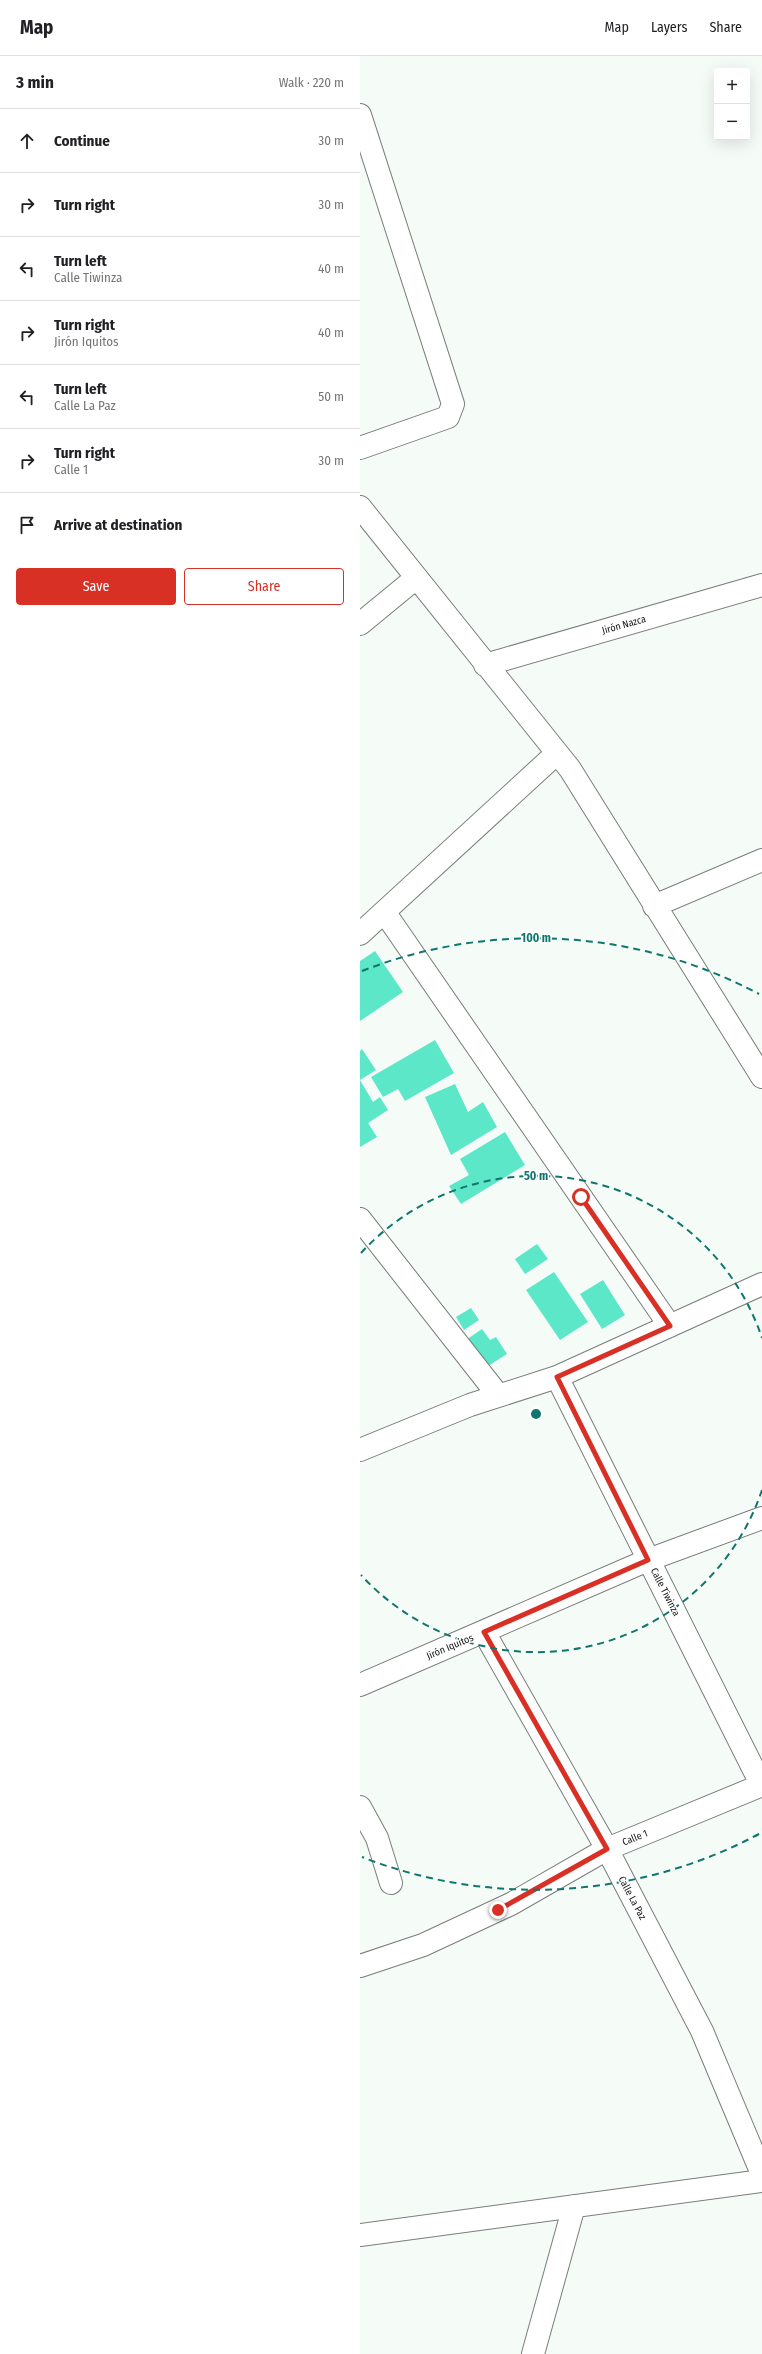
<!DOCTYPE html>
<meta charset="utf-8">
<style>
body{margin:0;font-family:"Fira Sans Condensed",sans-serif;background:#f2f2f2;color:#202124}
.controls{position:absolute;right:12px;top:12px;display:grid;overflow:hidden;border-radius:4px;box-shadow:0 4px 16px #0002}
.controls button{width:36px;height:36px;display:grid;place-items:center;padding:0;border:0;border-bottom:1px solid #e0e0e0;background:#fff;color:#202124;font:20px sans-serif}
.stop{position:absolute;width:12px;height:12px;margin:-9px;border:3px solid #d93025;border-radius:50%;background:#fff}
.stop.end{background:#d93025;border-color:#fff;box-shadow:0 1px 4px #0008}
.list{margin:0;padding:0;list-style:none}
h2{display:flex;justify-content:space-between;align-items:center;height:52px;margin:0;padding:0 16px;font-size:17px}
h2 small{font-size:13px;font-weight:400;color:#757577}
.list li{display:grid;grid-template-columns:26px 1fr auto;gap:12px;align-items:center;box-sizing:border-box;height:64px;padding:0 16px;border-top:1px solid #e0e0e0}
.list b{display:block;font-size:15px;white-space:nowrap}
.list p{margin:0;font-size:13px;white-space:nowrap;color:#757577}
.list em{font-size:13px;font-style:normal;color:#757577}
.actions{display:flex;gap:8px;padding:12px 16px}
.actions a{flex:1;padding:9px 0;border:1px solid #d93025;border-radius:4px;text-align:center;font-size:14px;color:#d93025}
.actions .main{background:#d93025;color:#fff}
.icon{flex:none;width:22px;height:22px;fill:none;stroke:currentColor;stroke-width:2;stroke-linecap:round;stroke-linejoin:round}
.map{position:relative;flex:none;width:402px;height:2298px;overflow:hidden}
header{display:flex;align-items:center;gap:24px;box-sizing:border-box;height:56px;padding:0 20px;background:#fff;border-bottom:1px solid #e0e0e0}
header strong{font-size:19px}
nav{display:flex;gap:22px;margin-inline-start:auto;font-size:14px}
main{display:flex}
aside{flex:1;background:#fff}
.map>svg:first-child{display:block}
</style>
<header>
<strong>Map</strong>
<nav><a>Map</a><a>Layers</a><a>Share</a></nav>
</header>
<main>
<aside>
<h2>3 min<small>Walk · 220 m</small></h2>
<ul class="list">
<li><svg class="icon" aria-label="ahead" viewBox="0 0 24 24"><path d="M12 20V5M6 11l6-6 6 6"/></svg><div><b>Continue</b></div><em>30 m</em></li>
<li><svg class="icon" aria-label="right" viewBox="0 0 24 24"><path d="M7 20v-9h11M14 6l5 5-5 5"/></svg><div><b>Turn right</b></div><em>30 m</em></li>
<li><svg class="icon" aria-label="left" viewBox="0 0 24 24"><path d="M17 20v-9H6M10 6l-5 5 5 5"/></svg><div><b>Turn left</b><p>Calle Tiwinza</p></div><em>40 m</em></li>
<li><svg class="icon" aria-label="right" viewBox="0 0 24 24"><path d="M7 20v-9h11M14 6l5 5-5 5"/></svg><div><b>Turn right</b><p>Jirón Iquitos</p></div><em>40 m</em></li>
<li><svg class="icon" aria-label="left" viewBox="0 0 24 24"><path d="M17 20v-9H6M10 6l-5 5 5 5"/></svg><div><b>Turn left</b><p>Calle La Paz</p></div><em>50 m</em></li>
<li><svg class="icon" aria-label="right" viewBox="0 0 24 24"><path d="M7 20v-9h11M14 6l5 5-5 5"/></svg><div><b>Turn right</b><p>Calle 1</p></div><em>30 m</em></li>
<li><svg class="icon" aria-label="arrive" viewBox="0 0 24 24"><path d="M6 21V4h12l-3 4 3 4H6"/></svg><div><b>Arrive at destination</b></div></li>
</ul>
<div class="actions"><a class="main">Save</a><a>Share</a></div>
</aside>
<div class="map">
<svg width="402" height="2298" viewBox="0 0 402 2298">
<rect width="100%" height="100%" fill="#f5fcf7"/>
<path fill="#5ce7c9" d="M15,895L43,936L0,965V905Z
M75,984L94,1017L45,1045L38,1033L23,1041L11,1021Z
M2,993L16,1014L0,1024V995Z
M0,1024L13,1046L20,1041L28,1054L8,1067L17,1081L0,1091Z
M95,1028L108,1056L123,1046L137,1071L91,1099L65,1041Z
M145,1076L165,1109L101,1148L89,1130L109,1119L100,1103Z
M177,1188L188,1203L165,1218L155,1203Z
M194,1216L228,1266L200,1284L166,1234Z
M243,1224L265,1259L242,1273L220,1238Z
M111,1252L119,1264L104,1274L96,1261Z
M122,1273L130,1284L136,1281L147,1298L125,1312L106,1284Z"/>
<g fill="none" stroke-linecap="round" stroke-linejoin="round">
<defs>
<path id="minor" d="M0,59L93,348L88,361L0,392
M0,451L210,713L402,1021
M0,568L56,522
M125,609L402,529
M294,850L402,804
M25,857L310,1270
M0,878L197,697
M0,1163L138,1339
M197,1321L402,1730
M0,1394L110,1349L197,1321L402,1228
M124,1576L247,1793L342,1975L402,2118
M0,1629L288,1504L402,1462
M0,1751L17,1782L31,1827
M0,1910L63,1889L151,1848L247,1793L402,1729
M0,2179L402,2125
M173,2298L214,2150"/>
</defs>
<use href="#minor" stroke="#787e7a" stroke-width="24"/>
<use href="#minor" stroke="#fff" stroke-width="22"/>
</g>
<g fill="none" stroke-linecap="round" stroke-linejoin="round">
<path stroke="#d93025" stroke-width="5" d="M138,1854L247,1793L124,1576L288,1504L197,1321L310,1270L221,1141"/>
</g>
<g fill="none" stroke="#0f766e" stroke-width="2" stroke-dasharray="7 5">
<path d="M402 1434A238 238 0 0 1 1 1519M1 1197A238 238 0 0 1 402 1282"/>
<path d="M399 1778A476 476 0 0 1 2 1801M2 915A476 476 0 0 1 399 938"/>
</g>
<g text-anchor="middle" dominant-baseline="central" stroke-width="3" stroke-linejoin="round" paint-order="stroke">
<g font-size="10" fill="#141715" stroke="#fff">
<text transform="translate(264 569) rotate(-16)">Jirón Nazca</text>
<text transform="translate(305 1536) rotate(63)">Calle Tiwinza</text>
<text transform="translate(90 1591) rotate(-23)">Jirón Iquitos</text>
<text transform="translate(275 1782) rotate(-22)">Calle 1</text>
<text transform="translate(272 1842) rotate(62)">Calle La Paz</text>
</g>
</g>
<circle cx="176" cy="1358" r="6" fill="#0f766e" stroke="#fff" stroke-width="2"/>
<g font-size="12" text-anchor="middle" font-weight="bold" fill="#0f766e" stroke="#fff" stroke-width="3" stroke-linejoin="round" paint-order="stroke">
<text x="176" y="886">100 m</text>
<text x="176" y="1124">50 m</text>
</g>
</svg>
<div class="controls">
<button>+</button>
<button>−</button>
</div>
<div class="stop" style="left:221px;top:1141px"></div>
<div class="stop end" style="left:138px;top:1854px"></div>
</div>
</main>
